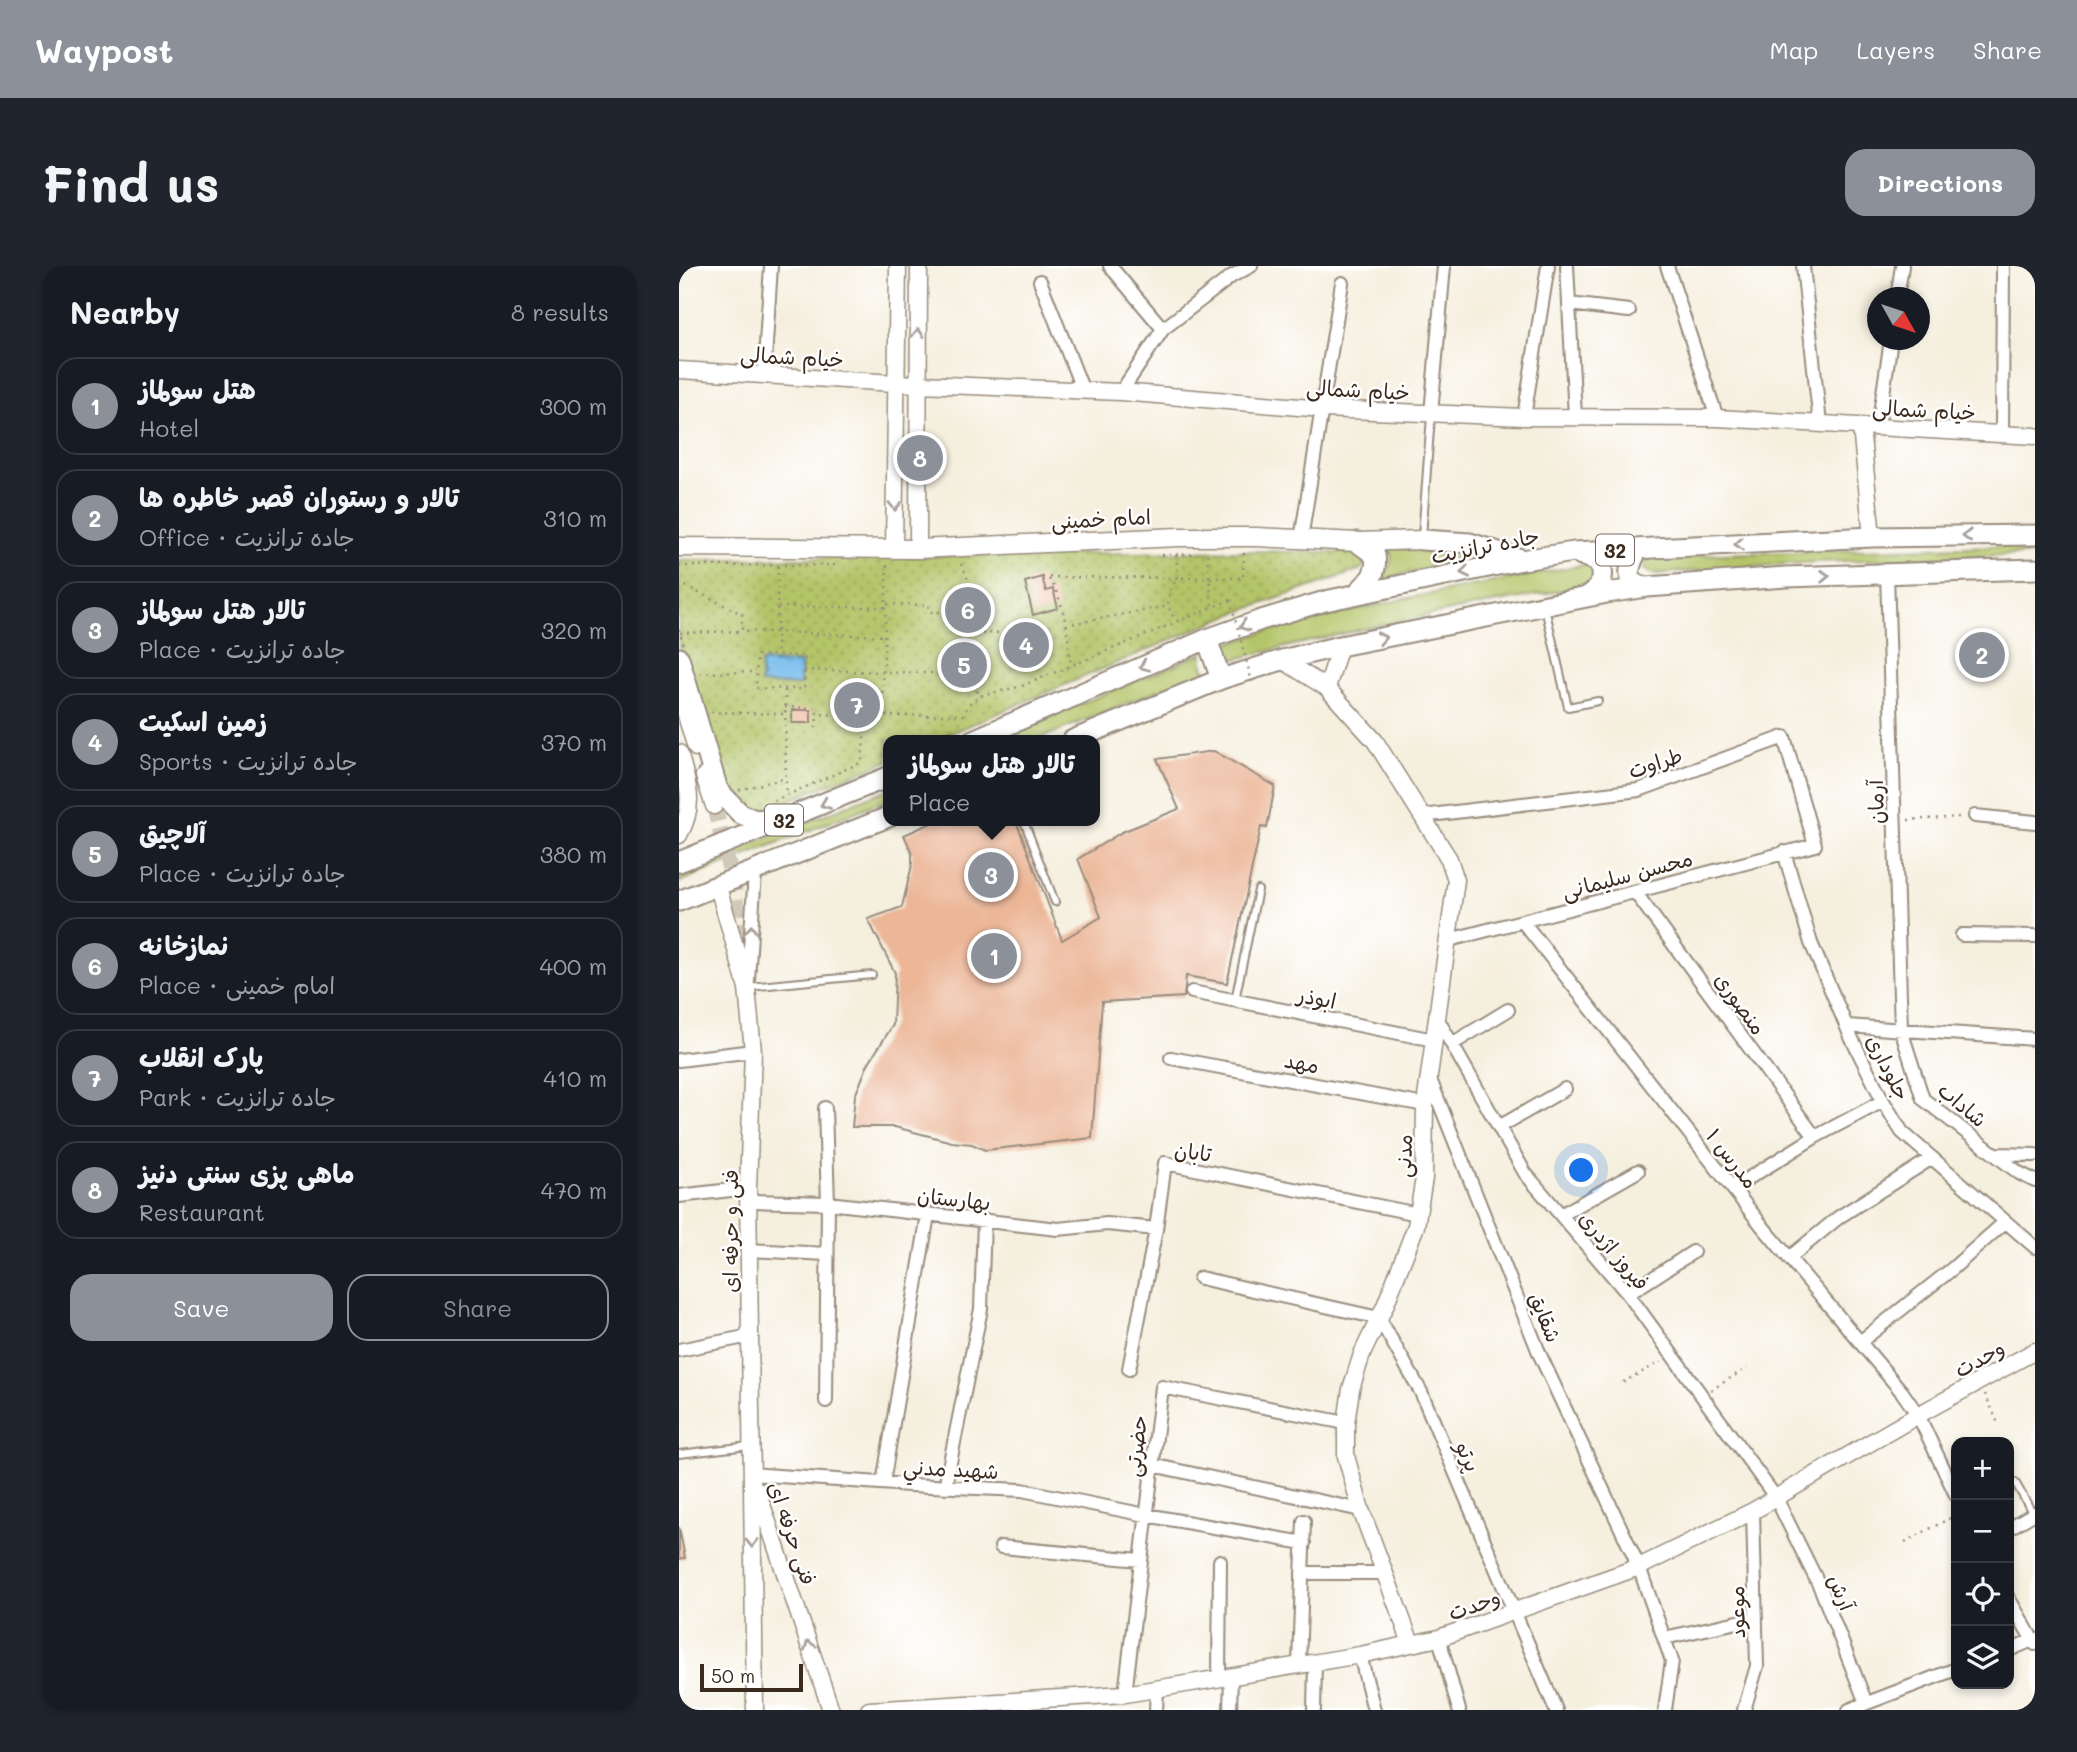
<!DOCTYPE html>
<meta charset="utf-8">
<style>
body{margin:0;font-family:Mali,"Playpen Sans Arabic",sans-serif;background:#20242c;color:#f1f3f6}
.controls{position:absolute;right:21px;bottom:21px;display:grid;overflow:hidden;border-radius:14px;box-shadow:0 4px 10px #0003}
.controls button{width:63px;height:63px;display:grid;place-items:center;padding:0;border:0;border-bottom:2px solid #363941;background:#171b24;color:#f1f3f6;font:35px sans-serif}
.compass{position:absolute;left:1188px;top:21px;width:63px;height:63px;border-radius:50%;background:#171b24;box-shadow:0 4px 10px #0003;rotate:130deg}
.scale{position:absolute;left:21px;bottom:18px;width:103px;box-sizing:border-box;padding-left:7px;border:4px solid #3b2a1e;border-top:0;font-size:19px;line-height:24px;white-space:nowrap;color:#3b2a1e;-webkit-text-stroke:5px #fff;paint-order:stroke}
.you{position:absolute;left:903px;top:905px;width:24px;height:24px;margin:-18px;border:5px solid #fff;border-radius:50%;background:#1a73e8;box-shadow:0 0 0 10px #1a73e833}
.badge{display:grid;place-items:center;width:46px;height:46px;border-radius:50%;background:#8c9099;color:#fff;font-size:23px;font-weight:700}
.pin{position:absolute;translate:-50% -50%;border:4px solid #fff;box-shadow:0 2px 7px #0006}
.popup{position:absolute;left:204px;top:469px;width:217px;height:91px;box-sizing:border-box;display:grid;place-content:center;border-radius:14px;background:#171b24;filter:drop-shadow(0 2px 5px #0005);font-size:23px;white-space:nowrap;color:#9ea1a6}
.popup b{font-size:26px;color:#f1f3f6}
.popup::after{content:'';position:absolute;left:50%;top:100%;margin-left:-14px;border:14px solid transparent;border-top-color:#171b24}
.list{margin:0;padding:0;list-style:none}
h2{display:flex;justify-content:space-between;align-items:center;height:91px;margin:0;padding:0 28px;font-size:30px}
h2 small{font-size:23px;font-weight:400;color:#9ea1a6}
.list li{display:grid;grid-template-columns:46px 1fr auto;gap:21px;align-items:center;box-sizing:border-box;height:98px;margin:0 14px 14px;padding:0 14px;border:2px solid #363941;border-radius:21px}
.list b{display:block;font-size:26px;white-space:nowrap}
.list p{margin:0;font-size:23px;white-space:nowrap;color:#9ea1a6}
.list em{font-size:23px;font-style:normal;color:#9ea1a6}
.actions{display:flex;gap:14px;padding:21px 28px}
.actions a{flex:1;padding:16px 0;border:2px solid #8c9099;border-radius:21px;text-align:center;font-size:24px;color:#8c9099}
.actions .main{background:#8c9099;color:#fff}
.icon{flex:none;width:38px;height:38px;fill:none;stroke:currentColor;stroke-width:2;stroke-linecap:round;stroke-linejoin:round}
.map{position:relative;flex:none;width:1356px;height:1444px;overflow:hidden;border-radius:21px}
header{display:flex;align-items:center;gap:42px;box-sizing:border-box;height:98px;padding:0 35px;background:#8c9099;color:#fff}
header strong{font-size:33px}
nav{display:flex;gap:38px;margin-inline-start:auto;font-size:24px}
.intro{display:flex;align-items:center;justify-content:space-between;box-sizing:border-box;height:168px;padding:0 42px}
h1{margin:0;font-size:49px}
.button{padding:18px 32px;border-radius:21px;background:#8c9099;color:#fff;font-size:24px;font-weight:700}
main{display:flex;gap:42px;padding:0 42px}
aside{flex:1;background:#171b24;border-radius:21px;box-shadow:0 4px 10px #0003}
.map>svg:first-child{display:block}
</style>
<header>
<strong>Waypost</strong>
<nav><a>Map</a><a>Layers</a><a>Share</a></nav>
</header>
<div class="intro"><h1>Find us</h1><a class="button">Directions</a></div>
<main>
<aside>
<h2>Nearby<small>8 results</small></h2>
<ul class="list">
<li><span class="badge">1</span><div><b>هتل سولماز</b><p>Hotel</p></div><em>300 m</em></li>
<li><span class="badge">2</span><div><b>تالار و رستوران قصر خاطره ها</b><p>Office · جاده ترانزیت</p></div><em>310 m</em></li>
<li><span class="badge">3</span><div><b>تالار هتل سولماز</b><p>Place · جاده ترانزیت</p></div><em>320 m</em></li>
<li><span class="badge">4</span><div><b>زمین اسکیت</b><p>Sports · جاده ترانزیت</p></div><em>370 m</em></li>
<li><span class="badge">5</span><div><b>آلاچیق</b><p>Place · جاده ترانزیت</p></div><em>380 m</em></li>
<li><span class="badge">6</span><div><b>نمازخانه</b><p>Place · امام خمینی</p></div><em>400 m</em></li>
<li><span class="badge">7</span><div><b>پارک انقلاب</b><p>Park · جاده ترانزیت</p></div><em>410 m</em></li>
<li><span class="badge">8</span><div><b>ماهی پزی سنتی دنیز</b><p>Restaurant</p></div><em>470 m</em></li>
</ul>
<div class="actions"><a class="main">Save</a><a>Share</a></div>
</aside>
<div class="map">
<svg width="1356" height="1444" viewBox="0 0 1356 1444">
<defs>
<pattern id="park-dots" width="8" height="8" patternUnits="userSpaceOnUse" patternTransform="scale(1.75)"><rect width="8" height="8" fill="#b4c467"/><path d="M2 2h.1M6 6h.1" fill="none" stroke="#949f54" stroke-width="1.8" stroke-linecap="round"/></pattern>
<pattern id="water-ripples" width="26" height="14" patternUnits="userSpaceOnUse" patternTransform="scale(1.75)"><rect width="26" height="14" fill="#74bcec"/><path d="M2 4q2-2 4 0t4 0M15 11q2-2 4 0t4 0" fill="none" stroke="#6099bf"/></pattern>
</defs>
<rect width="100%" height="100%" fill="#fff"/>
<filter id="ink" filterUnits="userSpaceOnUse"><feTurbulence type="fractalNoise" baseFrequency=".0143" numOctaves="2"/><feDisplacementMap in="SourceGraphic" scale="14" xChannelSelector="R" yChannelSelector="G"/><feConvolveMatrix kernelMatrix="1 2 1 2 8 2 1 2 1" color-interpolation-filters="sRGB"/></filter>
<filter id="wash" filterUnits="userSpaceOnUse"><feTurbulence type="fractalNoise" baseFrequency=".00686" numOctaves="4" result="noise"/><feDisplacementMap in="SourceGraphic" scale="28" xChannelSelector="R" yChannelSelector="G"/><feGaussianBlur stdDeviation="1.57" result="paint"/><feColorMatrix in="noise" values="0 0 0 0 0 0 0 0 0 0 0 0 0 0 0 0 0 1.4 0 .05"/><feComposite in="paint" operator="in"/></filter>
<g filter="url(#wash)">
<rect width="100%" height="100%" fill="#f5efde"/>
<path fill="#b4c467" stroke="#787742" stroke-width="2" d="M1356,279V288L1138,296L973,308L965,303L967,294L978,290Z
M708,280L789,293L703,313C710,302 718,290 708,280Z
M909,298L918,305L911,318L903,321C784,341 667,365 549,395L543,396L538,381L588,365L724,333Z
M524,387V401L529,407L480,424L357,474H321L401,438Z
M209,523V533L0,616V607Z"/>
<path fill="url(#park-dots)" stroke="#787742" stroke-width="2" d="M574,285L676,287L685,290L688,297L680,304L548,350L256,474H209V495L83,545H71L51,528L31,480L0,381V294Z"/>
<path fill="url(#water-ripples)" stroke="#587385" stroke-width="2" d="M82,396L122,397L121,419L82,418Z"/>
<g id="blocks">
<path fill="#ecb697" d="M363,311L367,325L374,323L379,342L354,349L346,316Z
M283,328L291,329L297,336L299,350L296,355L291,358L284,355L281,350L278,334Z
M113,444H132V457H113Z
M535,485L596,520L588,562L582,561L548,717L507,710L505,731L423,736L413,872L306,884L293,878L273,876L216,861H173L176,830L189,798L214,759L216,707L189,653L223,641L233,599V587L225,569L257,555H337L383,674L422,651L399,593L443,566L500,543L478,493Z
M0,1261L6,1292L0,1293Z"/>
</g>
</g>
<g filter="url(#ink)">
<use href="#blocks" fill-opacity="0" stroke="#988c7e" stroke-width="2"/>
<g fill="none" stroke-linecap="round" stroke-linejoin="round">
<path stroke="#d0c8b8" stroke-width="16" stroke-dasharray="16 8" stroke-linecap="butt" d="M35,540L55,622L64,692"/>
<defs>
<path id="service" d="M743,271L752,150
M866,342L889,441L919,435
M345,555L376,636
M70,721L193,709
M556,734L579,624
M0,1188L70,1180
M1336,1216L1354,1248"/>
<path id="minor" d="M431,0L484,63
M888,0L896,151
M988,0L1038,152
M1124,0L1141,158
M361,15L404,125
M1218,32L1223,0
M890,38L950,45
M85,109L92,0
M442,126L484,63L553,10L572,0
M752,148L765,0
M845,151L869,0
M1199,161L1212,74
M1323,168L1324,0
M622,273L663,17
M1208,307L1222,764L1244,833L1340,907L1356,915
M743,550L960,524L1105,471L1136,579L770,674
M1296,550L1356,556
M1105,586L1132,677L1172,771L1204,835L1223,866L1356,981
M956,626L1136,871
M844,656L1084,961L1223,1126L1239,1149L1277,1229
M1283,669L1356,670
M69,714L76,606
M513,726L755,774
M758,752L846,907L949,1028L1097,1232L1142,1323L1187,1437
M1168,760L1356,773
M773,778L829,744
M492,792L746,839
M0,794L74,785
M750,811L861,1089L960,1301L993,1395L986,1444
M146,842L149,937L147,1135
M820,861L886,823
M1317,888L1356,889
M1054,922L1136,871L1204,835
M0,930L69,922
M70,935L149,937L379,963L428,958L477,963
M882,949L959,905
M70,984L148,988
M1110,992L1160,951L1253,892
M521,1012L700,1052L742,1126L877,1444
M949,1028L1014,986
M1181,1076L1273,1003L1326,956
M0,1084L71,1070
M450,1103L477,963L486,897L739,948
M473,1199L682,1244
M72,1208L230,1219L343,1224L467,1249L625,1277
M204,1217L249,949
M266,1221L302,1043L305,955
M1330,1262L1356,1247
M322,1281L461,1294
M623,1307H706
M1330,1333L1356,1378
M760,1372L780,1444
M985,1372L1077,1352
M1330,1384L1356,1373
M681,1389L695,1444
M620,1398L625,1255
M540,1413L541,1295
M446,1428L483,1121L667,1157
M477,1444L478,1424
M551,1444L552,1411
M635,1444L636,1396
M1065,1444L1078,1400L1074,1245
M1170,1444L1277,1403"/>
<path id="tertiary" d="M0,104L216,117L442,126L644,143L845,151L1038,152L1356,170
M1182,161L1193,271
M215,283L219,0
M239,283L240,0
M603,394L648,422L696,475L770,593L777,614L746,839L745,912L737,960L706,1040L683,1088L672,1123L667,1157V1190L682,1244L732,1377
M648,422L661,380
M0,427L17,482
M0,487C9,518 17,539 0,569
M25,510L35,540
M39,621L68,722L74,785L69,922L76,1444
M78,1224L152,1444
M190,1444L446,1428L681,1389L760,1372L960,1301L1074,1245L1239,1149L1356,1085"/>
<path id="secondary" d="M0,281L239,283L500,271H578L678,276L743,274"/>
<path id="primary" d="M743,274L791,277L842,293
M959,283C950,300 943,316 968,321
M900,288L918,295C930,309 920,324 907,331
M677,328C690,315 699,308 696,289L678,276
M528,373L542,413
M0,392L39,524L62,548L76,554L116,550
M294,474L528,373L582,354L646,335L843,294L895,286L1193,271L1356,269
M394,474L542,413L603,394L661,380L928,327L968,321L1107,311L1356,303
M0,596L209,511
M0,635L209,551"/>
</defs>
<use href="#service" stroke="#988c7e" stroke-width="10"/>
<use href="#minor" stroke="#988c7e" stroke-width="16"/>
<use href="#tertiary" stroke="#988c7e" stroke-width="19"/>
<use href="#secondary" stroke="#988c7e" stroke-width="21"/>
<use href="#primary" stroke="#988c7e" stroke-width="23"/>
<path stroke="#988c7e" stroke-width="2.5" stroke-dasharray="2 5" stroke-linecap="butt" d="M528,288L533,342
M483,289L515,288
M497,289L499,311L492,323L489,338L492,348L500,356
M282,298L288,310L289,328
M208,299L203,450L284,449L290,438L301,430
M0,300L158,299
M99,300L98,366L206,370
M363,311L564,312L565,287H563
M370,313C387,337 389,372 392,401
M0,317L63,348V365L98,366V389L126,390L125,423L77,422L78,389H98
M208,338L249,339L251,346H280
M99,341H207
M290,357L289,408L301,430L343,420L551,334
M387,359L489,340
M0,363L4,378
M1,367L63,365
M289,368L334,366
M125,404L289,408
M21,407L77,406
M106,424L107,529
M106,441L137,442L138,448L187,450
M32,446L106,448
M137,462L138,448
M60,524L107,512
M95,535L183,496L187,450H203
M1229,554L1282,551
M944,1116L982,1096
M1032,1124L1068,1102
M1306,1128L1319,1157
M1226,1276L1277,1249"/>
<use href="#service" stroke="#fff" stroke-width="6"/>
<use href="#minor" stroke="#fff" stroke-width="12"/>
<use href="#tertiary" stroke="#fff" stroke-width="16"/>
<use href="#secondary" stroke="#fff" stroke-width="18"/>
<use href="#primary" stroke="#fff" stroke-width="19"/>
<path stroke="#988c7e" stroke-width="2.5" stroke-dasharray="2 5" stroke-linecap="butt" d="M551,334L573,416"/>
</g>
<defs><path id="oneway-chevron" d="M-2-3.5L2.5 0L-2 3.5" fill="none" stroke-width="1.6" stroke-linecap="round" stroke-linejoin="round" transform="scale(1.75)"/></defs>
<g stroke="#a79f9a">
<use href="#oneway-chevron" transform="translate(239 67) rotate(-89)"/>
<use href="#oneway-chevron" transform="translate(216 240) rotate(90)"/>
<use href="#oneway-chevron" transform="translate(1288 270) rotate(179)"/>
<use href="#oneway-chevron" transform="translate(1060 278) rotate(177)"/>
<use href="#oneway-chevron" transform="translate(786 306) rotate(168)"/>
<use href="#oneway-chevron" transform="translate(1146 310) rotate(-2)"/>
<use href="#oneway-chevron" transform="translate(565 360) rotate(160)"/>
<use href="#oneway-chevron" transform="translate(703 372) rotate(-11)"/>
<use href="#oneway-chevron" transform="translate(465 400) rotate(157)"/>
<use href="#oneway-chevron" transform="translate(146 538) rotate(158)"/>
<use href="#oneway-chevron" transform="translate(72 664) rotate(-87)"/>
<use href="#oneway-chevron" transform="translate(73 1277) rotate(89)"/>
<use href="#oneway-chevron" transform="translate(130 1379) rotate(-109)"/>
</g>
</g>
<g text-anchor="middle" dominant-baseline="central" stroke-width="5" stroke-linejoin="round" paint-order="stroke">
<g fill="#fff" stroke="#766a62" stroke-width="2">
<rect x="917" y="268.5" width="38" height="31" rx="5"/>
<rect x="86" y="538.5" width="38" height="31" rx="5"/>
</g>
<g font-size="19" font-weight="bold" fill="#3b2a1e">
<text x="936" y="284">32</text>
<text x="105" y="554">32</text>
</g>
<g font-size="21" fill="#3b2a1e" stroke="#fff">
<text transform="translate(113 90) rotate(3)">خیام شمالی</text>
<text transform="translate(679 123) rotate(3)">خیام شمالی</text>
<text transform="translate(1245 143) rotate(3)">خیام شمالی</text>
<text transform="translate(422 252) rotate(-3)">امام خمینی</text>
<text transform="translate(806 279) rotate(-11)">جاده ترانزیت</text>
<text transform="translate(976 496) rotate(-18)">طراوت</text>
<text transform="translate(1196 536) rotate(-92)">آرمان</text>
<text transform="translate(948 608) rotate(-15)">محسن سلیمانی</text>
<text transform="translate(638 731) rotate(11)">ابوذر</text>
<text transform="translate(1062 737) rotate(54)">منصوری</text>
<text transform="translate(623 796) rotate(11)">مهد</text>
<text transform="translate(1210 801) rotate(63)">جلوداری</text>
<text transform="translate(1284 838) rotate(40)">شاداب</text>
<text transform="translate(514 885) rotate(7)">تابان</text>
<text transform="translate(724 890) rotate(-88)">مدنی</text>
<text transform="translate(1054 892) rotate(52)">مدرس ۱</text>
<text transform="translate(275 932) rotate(6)">بهارستان</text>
<text transform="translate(50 965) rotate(-90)">فنی و حرفه ای</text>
<text transform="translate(936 984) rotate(50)">فیروز اژدری</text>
<text transform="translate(867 1051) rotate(68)">شقایق</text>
<text transform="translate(1300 1092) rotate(-29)">وحدت</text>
<text transform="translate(456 1180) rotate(-83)">حضرتی</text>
<text transform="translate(790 1190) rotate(67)">پرتو</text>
<text transform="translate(272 1202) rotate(3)">شهيد مدني</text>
<text transform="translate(114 1267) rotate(71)">فنی حرفه ای</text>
<text transform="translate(1163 1326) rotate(67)">آرش</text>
<text transform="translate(795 1338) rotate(-19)">وحدت</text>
<text transform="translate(1057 1346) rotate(-91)">موعود</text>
</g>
</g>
</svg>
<div class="controls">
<button>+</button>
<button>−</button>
<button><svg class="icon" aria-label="locate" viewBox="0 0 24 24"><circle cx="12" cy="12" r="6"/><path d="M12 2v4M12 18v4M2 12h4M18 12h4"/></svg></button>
<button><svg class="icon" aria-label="layers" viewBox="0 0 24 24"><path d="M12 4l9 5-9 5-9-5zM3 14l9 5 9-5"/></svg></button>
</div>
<svg class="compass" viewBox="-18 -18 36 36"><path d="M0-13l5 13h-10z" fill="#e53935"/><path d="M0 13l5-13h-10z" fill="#9ea1a6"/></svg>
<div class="scale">50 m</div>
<div class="you"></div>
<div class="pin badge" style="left:315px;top:690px">1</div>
<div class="pin badge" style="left:1303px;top:389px">2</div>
<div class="pin badge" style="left:312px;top:609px">3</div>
<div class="popup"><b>تالار هتل سولماز</b>Place</div>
<div class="pin badge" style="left:347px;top:379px">4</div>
<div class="pin badge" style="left:285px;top:399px">5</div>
<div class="pin badge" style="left:289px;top:344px">6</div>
<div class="pin badge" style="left:178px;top:439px">7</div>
<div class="pin badge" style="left:241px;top:192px">8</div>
</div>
</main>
